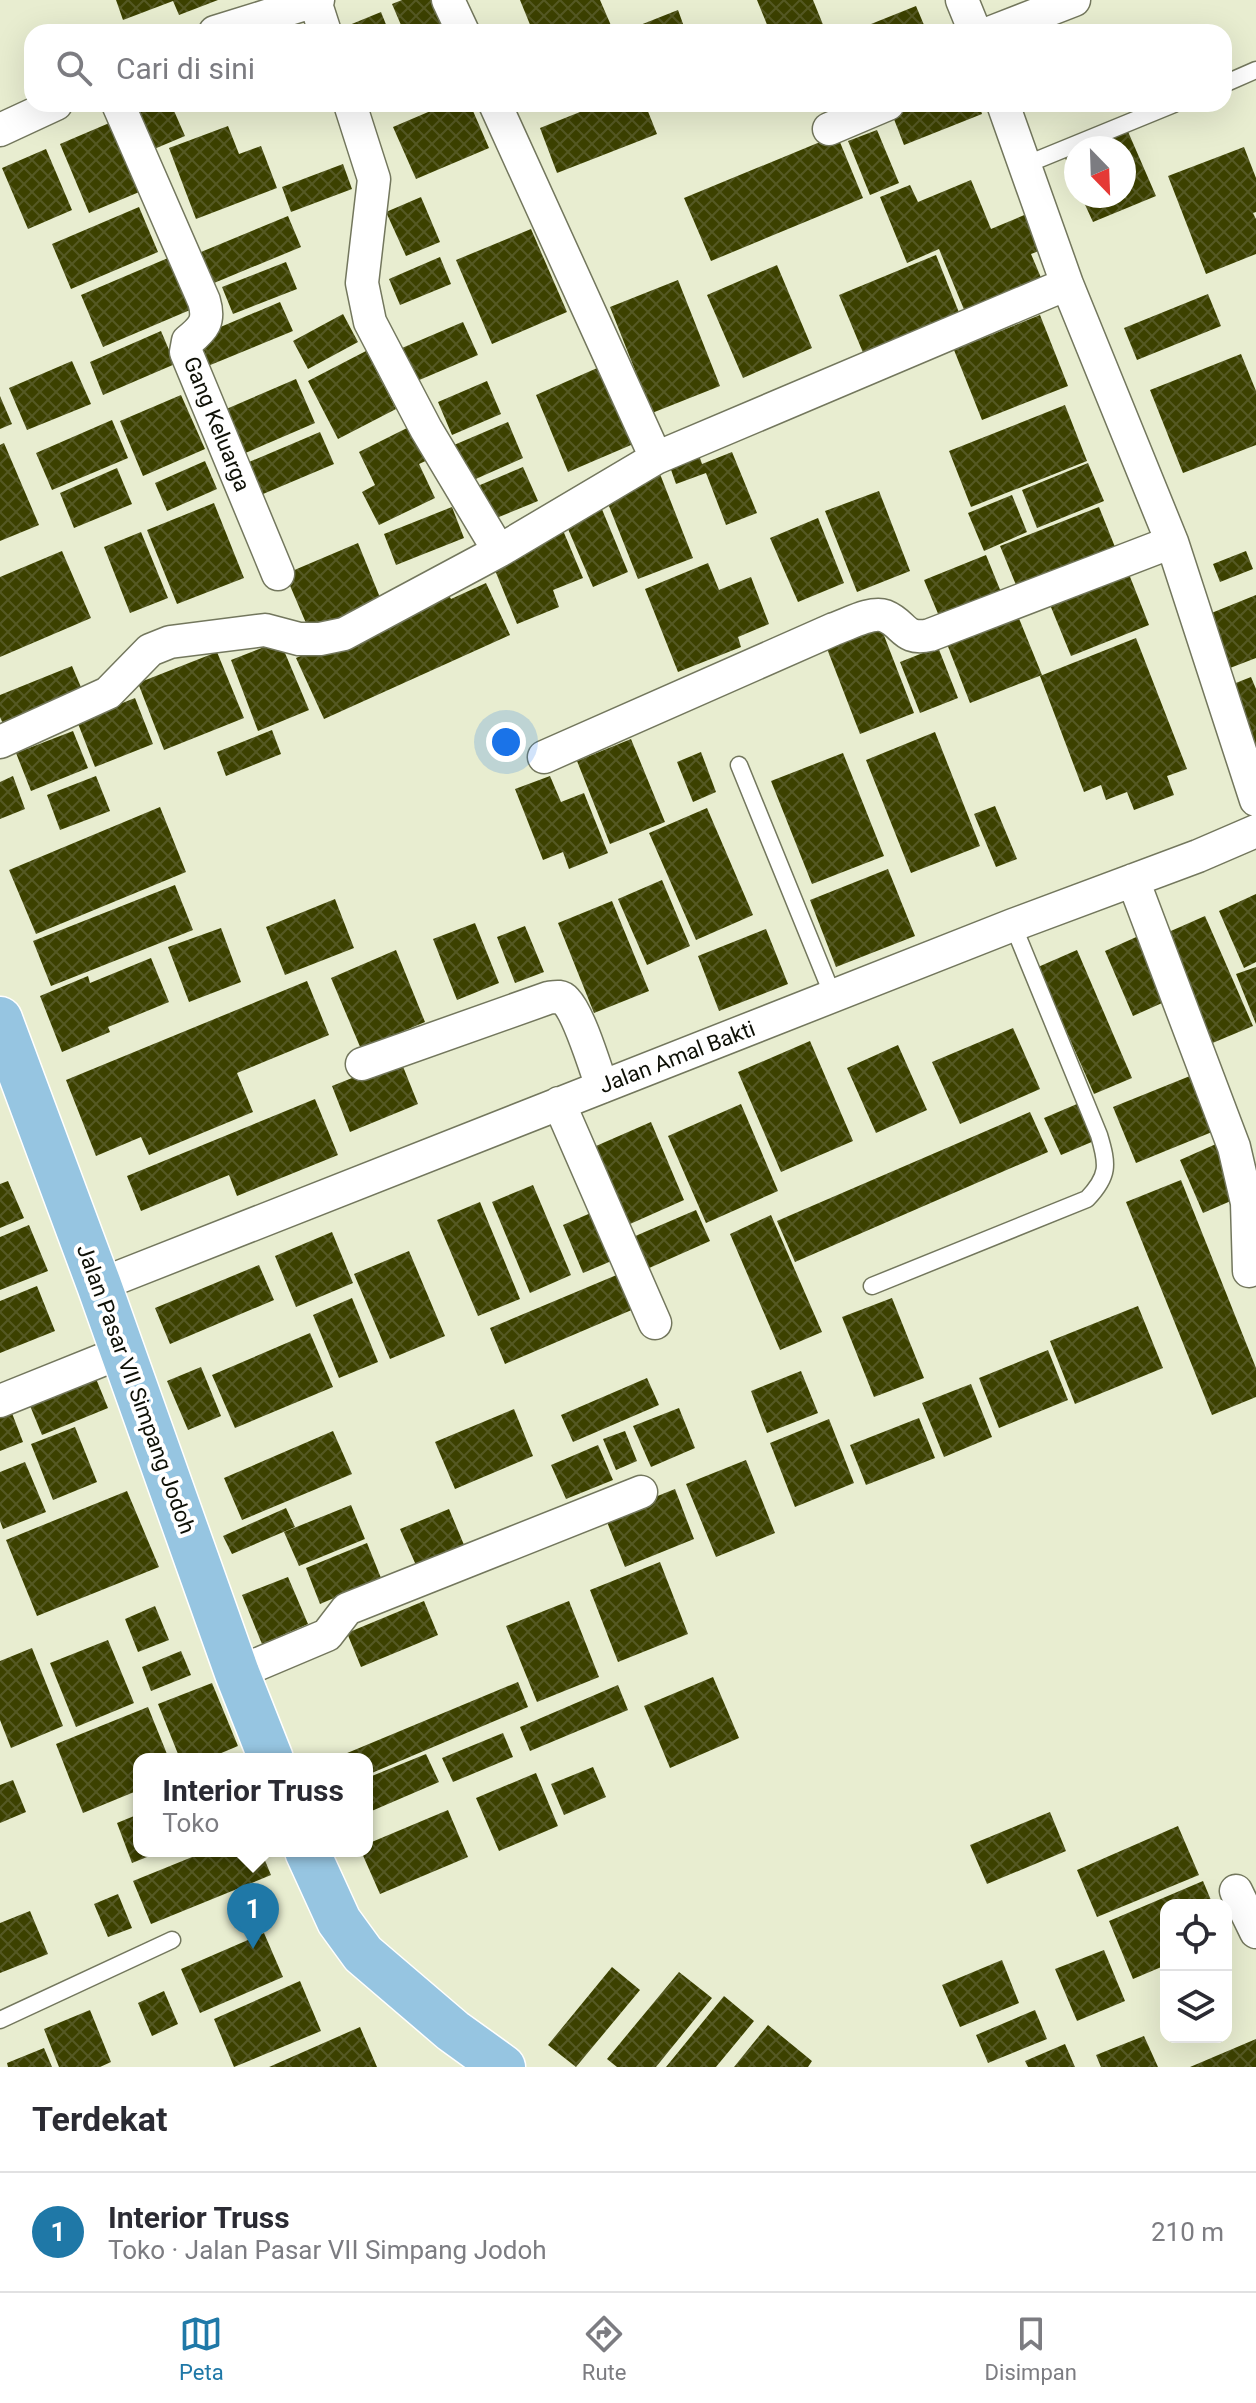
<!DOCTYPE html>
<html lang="id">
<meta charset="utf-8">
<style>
body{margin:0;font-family:Roboto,sans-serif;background:#f2f2f3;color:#2b2b33}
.controls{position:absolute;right:24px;bottom:24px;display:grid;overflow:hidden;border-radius:16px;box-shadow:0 8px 32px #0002}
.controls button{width:72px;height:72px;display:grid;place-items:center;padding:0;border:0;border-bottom:2px solid #e1e1e2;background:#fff;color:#2b2b33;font:40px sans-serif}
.compass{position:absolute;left:1064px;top:136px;width:72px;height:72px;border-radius:50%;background:#fff;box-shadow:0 8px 32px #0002;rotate:157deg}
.you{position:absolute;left:506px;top:742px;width:28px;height:28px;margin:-20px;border:6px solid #fff;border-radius:50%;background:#1a73e8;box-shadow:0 0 0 12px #1a73e833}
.badge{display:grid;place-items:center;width:52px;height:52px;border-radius:50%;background:#1f78a7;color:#fff;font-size:26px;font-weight:700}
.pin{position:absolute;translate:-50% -66px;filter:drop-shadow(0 2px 4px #0008)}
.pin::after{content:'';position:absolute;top:42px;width:28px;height:24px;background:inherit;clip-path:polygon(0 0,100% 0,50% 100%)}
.popup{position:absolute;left:133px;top:1753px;width:240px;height:104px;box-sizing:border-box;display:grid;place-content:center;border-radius:16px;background:#fff;filter:drop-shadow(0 2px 6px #0005);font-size:26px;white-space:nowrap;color:#7c7c81}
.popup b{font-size:30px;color:#2b2b33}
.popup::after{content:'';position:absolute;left:50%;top:100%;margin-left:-16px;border:16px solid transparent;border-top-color:#fff}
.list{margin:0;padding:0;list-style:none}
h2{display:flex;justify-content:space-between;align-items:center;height:104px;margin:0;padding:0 32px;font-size:34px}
h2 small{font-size:26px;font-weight:400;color:#7c7c81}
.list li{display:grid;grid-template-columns:52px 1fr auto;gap:24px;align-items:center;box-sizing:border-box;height:120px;padding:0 32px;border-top:2px solid #e1e1e2}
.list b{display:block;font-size:30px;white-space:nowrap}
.list p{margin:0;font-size:26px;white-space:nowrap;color:#7c7c81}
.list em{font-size:26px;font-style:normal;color:#7c7c81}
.icon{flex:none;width:44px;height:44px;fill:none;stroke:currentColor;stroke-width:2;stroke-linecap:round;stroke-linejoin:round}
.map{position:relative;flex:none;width:1256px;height:2067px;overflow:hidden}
.search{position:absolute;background:#fff;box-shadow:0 8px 32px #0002;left:24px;right:24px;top:24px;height:88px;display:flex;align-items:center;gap:20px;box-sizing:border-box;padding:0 28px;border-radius:24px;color:#7c7c81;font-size:30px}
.sheet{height:224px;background:#fff}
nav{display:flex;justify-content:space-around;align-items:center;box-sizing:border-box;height:112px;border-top:2px solid #e1e1e2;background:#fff;font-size:22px;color:#7c7c81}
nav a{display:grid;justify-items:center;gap:4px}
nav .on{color:#1f78a7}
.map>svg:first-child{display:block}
</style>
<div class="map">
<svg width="1256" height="2067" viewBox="0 0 1256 2067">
<defs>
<pattern id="building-cross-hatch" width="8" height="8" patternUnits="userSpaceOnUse" patternTransform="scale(2)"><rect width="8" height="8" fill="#3c4100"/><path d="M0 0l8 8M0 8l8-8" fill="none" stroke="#555924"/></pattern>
</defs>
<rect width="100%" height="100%" fill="#e8edd0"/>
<path fill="url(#building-cross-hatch)" d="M116,0H218L179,15L173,1L123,20Z
M402,0H440L452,29L444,32H404L392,4Z
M520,0H600L613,30L533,32Z
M757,0H813L826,32H770Z
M916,6L927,32H851Z
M678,10L686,32H631L630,29Z
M381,12L389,32H344L342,28Z
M127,104H171L185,136L147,152Z
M447,104H470L489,148L416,179L393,127Z
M600,104H645L657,134L557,173L540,128Z
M916,104H979L982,114L904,145L892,114Z
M114,121L144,190L89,213L60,144Z
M228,126L239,154L261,146L277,188L196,219L169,148Z
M1126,127L1156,196L1093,222L1081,196H1124V148H1076V184L1063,153Z
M877,130L899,183L870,195L848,141Z
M837,135L863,198L711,261L684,198Z
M1244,147L1256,178V212L1253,213L1256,219V254L1206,274L1168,176Z
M46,149L72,210L28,229L2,168Z
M343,164L352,189L291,212L282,187Z
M971,180L991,229L1029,213L1044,249L1031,254L1042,280L965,312L939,249L907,263L880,197L910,185L918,202Z
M421,197L440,242L406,256L386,212Z
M139,207L158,252L71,289L52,244Z
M288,216L301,247L214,283L201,252Z
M531,229L567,312L492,344L456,260Z
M936,255L960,315L864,355L839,295Z
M440,257L451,284L400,305L389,279Z
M168,258L190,310L103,347L81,295Z
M286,262L297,289L233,314L222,287Z
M777,265L812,348L743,378L707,295Z
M678,280L720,386L652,413L610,307Z
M1208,294L1221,326L1137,360L1124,328Z
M280,302L293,331L203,368L192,339Z
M343,314L358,342L308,369L293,341Z
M1040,315L1068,386L982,420L954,350Z
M463,322L478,355L417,381L402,348Z
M161,331L175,364L103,395L90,362Z
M366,351L396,409L338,439L308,381Z
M1241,354L1256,391V445L1183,473L1150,390Z
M72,361L91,404L27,430L9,388Z
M604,365L638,442L568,472L536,395Z
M296,379L315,423L236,457L217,413Z
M487,381L501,414L452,435L438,402Z
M181,395L205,449L143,476L120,421Z
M0,396L12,424L0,429Z
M1065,405L1087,461L971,507L949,451Z
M112,420L128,458L52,490L36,453Z
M508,422L523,458L469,482L454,445Z
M415,424L432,458L419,464L435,498L379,525L362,492L375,485L359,452Z
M320,432L334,464L263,494L249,462Z
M4,443L39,525L0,541V445Z
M698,452L702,464L732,452L757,513L726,525L706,473L676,484L669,464Z
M205,461L217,489L167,511L155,483Z
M1088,463L1104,501L1037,528L1022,490Z
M523,467L538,501L494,519L480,485Z
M117,468L132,504L74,528L60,493Z
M658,469L693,558L638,579L603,491Z
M879,491L910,571L857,592L825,511Z
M1012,495L1027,532L984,551L968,513Z
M214,503L244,578L177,604L147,530Z
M452,507L464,538L396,565L384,534Z
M601,507L628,572L593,587L565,522Z
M1099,507L1115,547L1016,585L1000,546Z
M818,518L844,583L798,602L770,538Z
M562,528L583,578L553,590L559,607L517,624L490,558Z
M141,532L168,598L130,613L104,547Z
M358,543L381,600L309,630L285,574Z
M62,551L91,618L0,657V577Z
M1246,551L1253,569L1220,582L1213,564Z
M986,555L1001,592L939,616L924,580Z
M708,563L719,590L751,577L769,624L738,637L741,647L678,672L645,589Z
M1125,564L1149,625L1071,656L1046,595Z
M486,583L510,635L324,719L296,658L446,590L451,599Z
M1256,595V658L1230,668L1209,614Z
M1018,616L1042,675L970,703L947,644Z
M878,620L914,713L860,734L824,641Z
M1136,638L1187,769L1167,776L1174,795L1134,810L1127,792L1106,800L1101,785L1084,792L1040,676Z
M280,641L309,710L258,731L231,660Z
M938,647L958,698L920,713L900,662Z
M217,652L244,718L164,750L138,683Z
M72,666L83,692L3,724L0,717V695Z
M1251,677L1256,689V767L1223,688Z
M135,698L153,744L95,767L77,721Z
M272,730L281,754L226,776L217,752Z
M73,731L88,768L31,791L16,753Z
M935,732L980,846L911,873L866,760Z
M631,739L665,822L610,844L577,761Z
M701,752L716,792L693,802L677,762Z
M843,753L884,856L812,884L771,781Z
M13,776L25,809L0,819V782Z
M96,776L110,811L60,830L47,795Z
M550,776L561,802L584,793L608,853L569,869L563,852L543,860L515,789Z
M995,806L1017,859L996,867L974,814Z
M160,807L186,872L36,934L9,870Z
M707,808L753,915L696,940L649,833Z
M888,869L915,936L836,967L810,900Z
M662,880L690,946L647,965L618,899Z
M175,885L193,930L51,986L33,941Z
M1256,894V962L1244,968L1219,911Z
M335,899L354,948L285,975L266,927Z
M612,901L649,991L594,1013L558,923Z
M1205,916L1253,1026L1203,1047L1155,938Z
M475,923L499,983L457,1000L433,939Z
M525,926L544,972L515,983L497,937Z
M221,928L241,982L189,1002L168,947Z
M766,929L788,984L719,1011L698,956Z
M1143,934L1171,999L1133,1016L1105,951Z
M396,950L425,1022L361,1049L331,978Z
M1077,950L1132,1078L1094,1094L1038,967Z
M151,958L169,1002L108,1027L110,1032L62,1052L40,996L88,976L90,983Z
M1256,967V1024L1236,974Z
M307,981L329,1035L237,1073L253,1112L149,1155L141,1137L96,1156L66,1080Z
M1013,1028L1040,1089L960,1124L932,1062Z
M810,1041L853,1141L781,1172L738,1072Z
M898,1045L927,1110L876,1133L847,1068Z
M400,1059L418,1104L350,1132L332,1086Z
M1190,1076L1212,1132L1136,1163L1113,1107Z
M315,1099L338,1155L237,1196L229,1175L141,1211L127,1176Z
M741,1104L778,1191L706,1223L668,1136Z
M1077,1104L1094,1141L1061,1155L1044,1118Z
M1030,1112L1048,1152L795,1262L777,1221Z
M651,1122L684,1200L630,1224L596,1146Z
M1216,1144L1240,1197L1203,1213L1180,1160Z
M1181,1180L1256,1368V1397L1212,1415L1126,1202Z
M8,1181L24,1218L0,1228V1184Z
M533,1185L571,1275L530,1293L492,1202Z
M480,1202L520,1299L478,1316L437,1220Z
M600,1209L621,1257L583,1273L563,1225Z
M696,1210L710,1241L647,1269L633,1237Z
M771,1215L822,1332L780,1350L730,1234Z
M29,1225L48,1271L0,1290V1237Z
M332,1232L353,1283L296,1307L275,1256Z
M409,1251L445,1336L390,1359L354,1274Z
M259,1265L274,1300L170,1344L155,1308Z
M619,1274L634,1309L505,1364L490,1328Z
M37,1286L55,1331L0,1353V1301Z
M352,1298L378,1362L339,1378L313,1315Z
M892,1298L924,1378L874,1397L842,1317Z
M1138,1306L1163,1368L1075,1404L1050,1341Z
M310,1333L333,1387L235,1428L212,1375Z
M1048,1350L1068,1400L999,1428L979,1378Z
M201,1367L221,1416L188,1430L167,1381Z
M92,1369L108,1408L42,1435L26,1396Z
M801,1371L818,1413L767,1433L751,1391Z
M647,1378L659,1405L573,1442L561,1415Z
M971,1384L992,1437L944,1457L922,1403Z
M10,1408L23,1442L0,1451V1412Z
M679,1408L695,1448L651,1467L633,1426Z
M514,1409L533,1456L455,1489L435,1442Z
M919,1418L935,1458L866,1485L850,1445Z
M829,1419L854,1483L795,1507L770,1443Z
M75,1427L97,1482L53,1500L31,1444Z
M333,1431L352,1474L242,1520L224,1478Z
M625,1431L637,1461L616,1470L603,1439Z
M598,1445L613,1480L566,1499L551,1465Z
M746,1460L775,1533L716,1557L686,1484Z
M25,1462L46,1512L3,1529L0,1521V1472Z
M675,1489L694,1539L625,1567L605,1517Z
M127,1491L159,1567L37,1616L6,1540Z
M351,1505L365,1539L299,1566L284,1532Z
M286,1508L295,1527L232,1554L223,1536Z
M449,1509L467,1552L419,1572L400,1529Z
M367,1543L381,1578L320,1604L306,1568Z
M660,1562L688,1634L618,1662L590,1590Z
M288,1577L308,1624L262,1644L242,1595Z
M424,1601L438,1635L361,1667L347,1633Z
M569,1601L599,1677L537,1702L506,1626Z
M155,1606L169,1640L138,1652L125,1619Z
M108,1640L134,1703L76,1727L50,1663Z
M32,1648L63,1726L11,1748L0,1720V1661Z
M181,1651L191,1675L151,1691L142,1667Z
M713,1677L739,1738L670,1768L644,1706Z
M518,1682L528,1707L367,1775V1759H341L340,1756Z
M212,1683L238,1746L207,1759H180L158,1704Z
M618,1685L628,1710L530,1751L520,1727Z
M148,1707L169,1759H139V1790L83,1813L56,1744Z
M503,1733L513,1757L453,1782L442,1758Z
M426,1754L439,1782L367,1813V1778Z
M593,1767L606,1797L564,1815L551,1784Z
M536,1773L558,1826L499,1851L476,1798Z
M13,1780L26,1812L0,1823V1785Z
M448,1810L468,1857L380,1894L361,1851H367V1844Z
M1050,1812L1066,1851L987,1884L970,1845Z
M139,1814V1851H162L132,1863L117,1823Z
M1178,1826L1199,1875L1097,1917L1077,1870Z
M207,1851H261L271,1875L151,1924L133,1881Z
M1203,1881L1213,1905H1166V1965L1133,1979L1109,1921Z
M118,1894L132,1928L108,1937L94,1904Z
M30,1911L48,1954L0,1973V1923Z
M264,1933L283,1977L200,2013L181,1969Z
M1104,1950L1125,2001L1077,2021L1055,1969Z
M1002,1960L1019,2003L960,2027L942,1985Z
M612,1967L640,1990L576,2067L548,2045Z
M679,1972L712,1998L656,2067H617L607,2059Z
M300,1981L321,2031L234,2067L214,2019Z
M164,1991L178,2024L152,2036L138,2003Z
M724,1996L754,2021L716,2067H666Z
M90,2010L111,2062L100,2067H59L44,2029Z
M1035,2010L1047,2039L988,2063L976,2035Z
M768,2025L812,2061L808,2067H734Z
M360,2027L377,2067H269Z
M1144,2036L1158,2067H1101L1096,2055Z
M1256,2039V2067H1190Z
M1065,2044L1075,2067H1028L1025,2061Z
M44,2048L52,2067H8L7,2063Z"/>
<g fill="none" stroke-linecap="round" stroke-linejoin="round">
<defs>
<path id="lane" d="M1224,84L1256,70
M1025,165L1174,104
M739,765L833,996
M872,1286L1087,1199C1109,1176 1108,1165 1099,1135L1013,925
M0,2020L172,1940"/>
<path id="street" d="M448,0L463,32
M962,0L975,32
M315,1L325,32
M215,32L318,0
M992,32L1074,0
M118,104L204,301C210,321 204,328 188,341L186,352L278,574
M495,104L656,458
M1003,104L1067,284L1172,542L1256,800
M829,129L888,104
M0,130L56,104
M499,551L656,458L1067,284
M0,742L108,693L150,650L170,642L265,630L299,639H320L344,634L499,551L426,429L370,322L362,283L374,179L350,104
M544,757L834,629C847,625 871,611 885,616C905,624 903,641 930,635L1172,542
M1133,880L1234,1147L1247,1203L1249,1271
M362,1064L548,998C555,997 561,995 566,1001C579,1014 595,1067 602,1087
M559,1103L655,1323
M99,1285L1013,925L1198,856L1256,831
M0,1401L122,1352
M237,1673L327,1635L347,1609L641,1492
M1236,1891L1256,1932"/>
<path id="primary" d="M0,1019L99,1285L237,1673L271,1759
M307,1851L339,1921L363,1954L453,2031L503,2067"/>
</defs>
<use href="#lane" stroke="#73775d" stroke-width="19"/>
<use href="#street" stroke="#73775d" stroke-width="35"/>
<use href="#primary" stroke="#fff" stroke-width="47"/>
<use href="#lane" stroke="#fff" stroke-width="16"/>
<use href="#street" stroke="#fff" stroke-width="32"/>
<use href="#primary" stroke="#96c5e1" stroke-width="44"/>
</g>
<g text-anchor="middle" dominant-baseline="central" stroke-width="8" stroke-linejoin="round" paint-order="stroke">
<g font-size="22" fill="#0e1006" stroke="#fff">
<text transform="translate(217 424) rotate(68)">Gang Keluarga</text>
<text transform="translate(677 1057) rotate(-21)">Jalan Amal Bakti</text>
<text transform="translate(136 1389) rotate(70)">Jalan Pasar VII Simpang Jodoh</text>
</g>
</g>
</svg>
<div class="controls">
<button><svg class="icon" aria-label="locate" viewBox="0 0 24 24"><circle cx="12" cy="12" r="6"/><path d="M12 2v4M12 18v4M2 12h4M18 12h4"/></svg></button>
<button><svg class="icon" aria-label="layers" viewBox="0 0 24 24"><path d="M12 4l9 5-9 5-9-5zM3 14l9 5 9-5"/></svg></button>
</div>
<svg class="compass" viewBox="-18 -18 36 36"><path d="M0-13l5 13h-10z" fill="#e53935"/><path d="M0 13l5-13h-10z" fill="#7c7c81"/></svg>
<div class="you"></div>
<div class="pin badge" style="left:253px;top:1949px">1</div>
<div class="popup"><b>Interior Truss</b>Toko</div>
<div class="search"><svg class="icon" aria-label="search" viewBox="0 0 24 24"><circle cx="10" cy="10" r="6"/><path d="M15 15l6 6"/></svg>Cari di sini</div>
</div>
<section class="sheet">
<h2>Terdekat<small></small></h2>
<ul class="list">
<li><span class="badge">1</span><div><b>Interior Truss</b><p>Toko · Jalan Pasar VII Simpang Jodoh</p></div><em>210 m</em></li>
</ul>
</section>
<nav>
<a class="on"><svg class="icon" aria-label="map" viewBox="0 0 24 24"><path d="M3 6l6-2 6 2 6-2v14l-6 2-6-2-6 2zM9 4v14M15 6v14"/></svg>Peta</a>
<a><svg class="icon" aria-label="directions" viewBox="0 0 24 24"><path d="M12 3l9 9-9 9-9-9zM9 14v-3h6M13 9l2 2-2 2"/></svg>Rute</a>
<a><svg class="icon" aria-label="saved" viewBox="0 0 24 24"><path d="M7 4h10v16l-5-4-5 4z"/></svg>Disimpan</a>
</nav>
